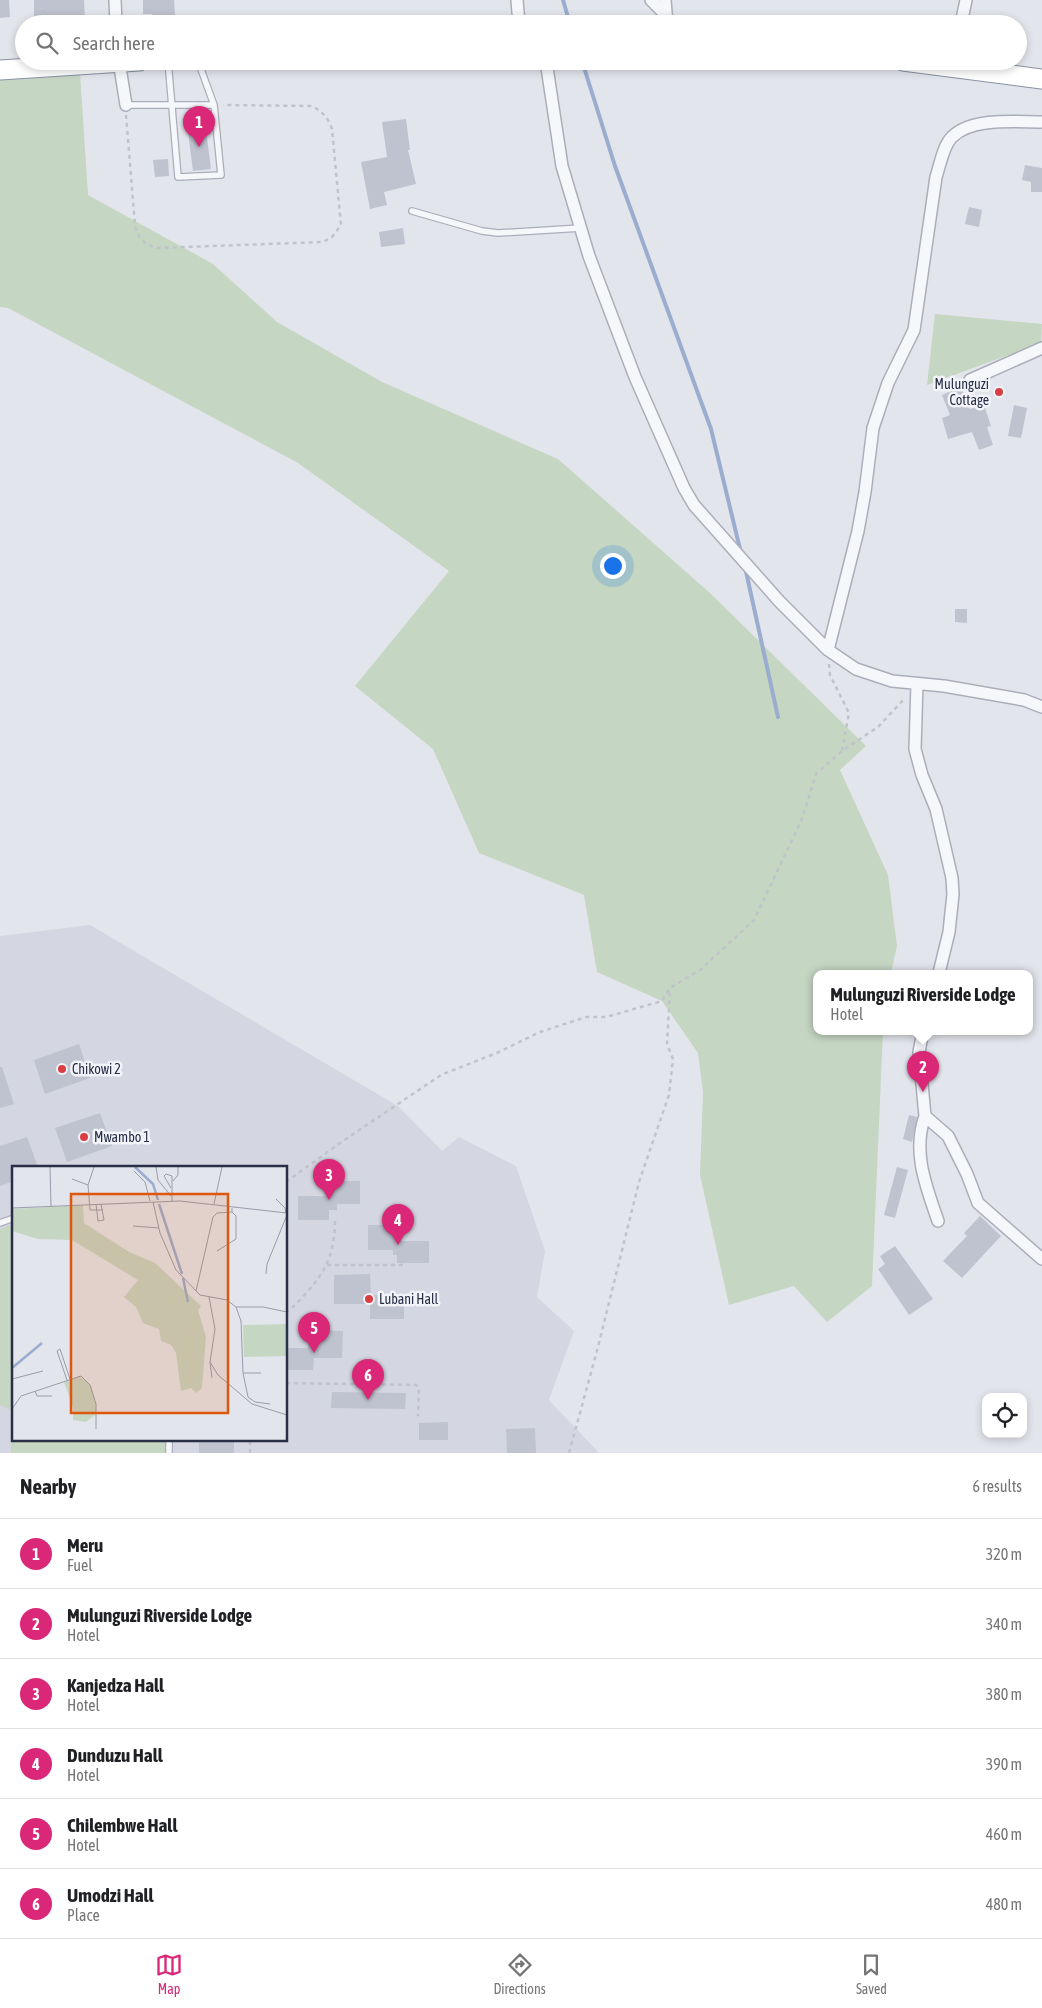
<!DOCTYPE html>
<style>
body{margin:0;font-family:"Asap Condensed",sans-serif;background:#f6f6f6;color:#202124}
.controls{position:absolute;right:15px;bottom:15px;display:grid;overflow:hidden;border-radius:10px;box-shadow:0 2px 8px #0003}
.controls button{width:45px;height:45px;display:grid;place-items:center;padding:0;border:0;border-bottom:1px solid #e0e0e0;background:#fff;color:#202124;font:25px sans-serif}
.you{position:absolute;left:612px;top:565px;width:18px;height:18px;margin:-12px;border:4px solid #fff;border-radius:50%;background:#1a73e8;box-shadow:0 0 0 8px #1a73e833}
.badge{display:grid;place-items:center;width:32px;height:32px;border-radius:50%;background:#db2777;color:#fff;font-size:16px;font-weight:700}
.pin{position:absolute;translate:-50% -41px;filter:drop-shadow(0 1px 2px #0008)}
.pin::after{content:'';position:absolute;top:26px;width:18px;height:15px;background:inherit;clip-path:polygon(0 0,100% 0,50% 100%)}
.popup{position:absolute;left:813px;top:970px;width:220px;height:65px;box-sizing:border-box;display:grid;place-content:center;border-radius:10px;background:#fff;filter:drop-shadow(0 1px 4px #0005);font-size:16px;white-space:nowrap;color:#757577}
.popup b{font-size:19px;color:#202124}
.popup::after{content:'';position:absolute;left:50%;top:100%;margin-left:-10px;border:10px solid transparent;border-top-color:#fff}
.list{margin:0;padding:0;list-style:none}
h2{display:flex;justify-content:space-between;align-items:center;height:65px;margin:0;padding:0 20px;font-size:21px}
h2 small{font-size:16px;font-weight:400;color:#757577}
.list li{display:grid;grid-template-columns:32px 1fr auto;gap:15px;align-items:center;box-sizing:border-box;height:70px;padding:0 20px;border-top:1px solid #e0e0e0}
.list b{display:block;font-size:19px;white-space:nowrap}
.list p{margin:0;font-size:16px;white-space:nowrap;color:#757577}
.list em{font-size:16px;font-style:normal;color:#757577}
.icon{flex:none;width:28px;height:28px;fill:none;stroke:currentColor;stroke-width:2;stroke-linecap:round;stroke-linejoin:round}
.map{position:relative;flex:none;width:1042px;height:1453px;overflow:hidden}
.search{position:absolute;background:#fff;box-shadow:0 2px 8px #0003;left:15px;right:15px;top:15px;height:55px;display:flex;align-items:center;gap:12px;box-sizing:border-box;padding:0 18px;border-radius:28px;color:#757577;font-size:19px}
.sheet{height:485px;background:#fff}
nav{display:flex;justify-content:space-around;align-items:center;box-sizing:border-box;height:70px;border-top:1px solid #e0e0e0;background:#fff;font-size:14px;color:#757577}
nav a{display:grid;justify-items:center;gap:2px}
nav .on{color:#db2777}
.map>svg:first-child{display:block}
</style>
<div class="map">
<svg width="1042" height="1453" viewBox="0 0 1042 1453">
<rect width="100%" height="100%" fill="#e3e5ec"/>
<path fill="#d4d7e1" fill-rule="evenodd" d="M90,925L398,1106L442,1151L459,1137L516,1166L545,1251L537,1297L574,1331L549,1400L599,1453H0V936ZM14,1167H286V1439H14Z"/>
<path fill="#c5d6c3" d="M80,73L88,195L213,264L277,322L382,382L558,459L710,593L866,746L840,770L888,875L897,946L891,973H817V1031H883L872,1286L827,1322L794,1286L729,1305L700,1175L703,1092L698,1053L662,1001L597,972L584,895L479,853L433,749L355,686L449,571L298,463L8,308L0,307V78Z
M935,314L1042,324L1041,343L927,385Z
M14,1224V1439H169V1453H11V1410L0,1405V1229Z"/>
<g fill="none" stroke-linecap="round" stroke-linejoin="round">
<path stroke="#9badce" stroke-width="4" d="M563,0L570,24
M582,61L615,166L711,429L741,553
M745,567L778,717"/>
</g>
<path fill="#bfc3cf" d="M0,0H9L10,17L0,18Z
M34,0H84L85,22L37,23V16H34Z
M143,0H174L175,15H167V21H152V14H143Z
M406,119L410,150H408L416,184L384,192L387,205L370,209L361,162L387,157L382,122Z
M205,122L211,169L193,171L187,124Z
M168,159L169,176L155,177L153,160Z
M1025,165L1042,168V192H1031V182L1022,180Z
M969,207L982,210L979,227L965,224Z
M403,228L405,244L381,247L379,232Z
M961,387L970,409L984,405L991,426L987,427L993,445L979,450L972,432L948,439L942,418L950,415L942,395Z
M1014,405L1027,408L1021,438L1008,436Z
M955,609H967V623L955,622Z
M79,1044L90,1078L45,1094L34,1060Z
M0,1067H2L14,1104L0,1108Z
M100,1113L112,1146L67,1162L55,1128Z
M909,1115L917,1117L912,1142L903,1139Z
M27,1137L38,1167H14V1181L0,1186V1146Z
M897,1167L908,1170L895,1218L884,1215Z
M328,1181H360V1204H337V1210H329V1220H298V1196H328Z
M980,1216L1001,1236L962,1278L943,1261L967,1236L964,1233Z
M368,1225H401V1241H429V1263H397V1255H393V1250H368Z
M895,1246L933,1299L909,1315L878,1269L885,1264L880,1256Z
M370,1274L371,1295H404V1319H370V1304H334V1275Z
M308,1330L343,1331L342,1358H314L313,1370H286V1348H308Z
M332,1392L406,1393L405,1409L331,1408Z
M448,1422V1440H419V1423Z
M535,1428L536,1453H507L506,1429Z
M199,1440L234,1441V1453H199Z"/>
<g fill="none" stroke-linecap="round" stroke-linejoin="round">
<defs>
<path id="service" d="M168,61L178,177L221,175L214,105L198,61
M126,105H214
M412,211L482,231L498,233L581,228
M0,1223L14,1218
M169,1439V1453"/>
<path id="minor" d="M115,0L116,24
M517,0L519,24
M651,0L666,15
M665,0L667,24
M961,24L966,0
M119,61L126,105
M546,61L562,166L589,256L635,377L684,488L694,505L779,601L828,650L856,669L892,681L944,686L1024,700L1042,707
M970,380L1042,348
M828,650L858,531L865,492L873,428L888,383L914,330L936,177C940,165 943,146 952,137C972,117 1016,122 1042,122
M917,684L915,749L922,775L936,809L952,878L953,894L949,932L939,973
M923,1031L919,1052L925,1116L948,1136L967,1174L978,1203L1042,1259
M925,1116C912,1152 926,1186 938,1221"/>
<path id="trunk" d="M903,61L1042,79
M0,70L139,61"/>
</defs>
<use href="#service" stroke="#abaeba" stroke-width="8"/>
<use href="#minor" stroke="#abaeba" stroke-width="14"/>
<use href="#trunk" stroke="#8990a4" stroke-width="21"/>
<path stroke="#c1c3cb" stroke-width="2.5" stroke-dasharray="4 4" stroke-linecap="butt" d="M126,115L135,225C138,238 144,244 156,248L323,242L332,237L341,225L332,129C328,118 323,112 312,106L223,105
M829,664L830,675L849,713L842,751
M286,1182L340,1143L441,1075L499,1052L540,1032L586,1017H606L662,1001L670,988L700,970L754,920L802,819L816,774L842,751L878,727L905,698
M327,1265H405
M286,1313C300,1301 318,1282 326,1265C333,1252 335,1234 335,1220
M286,1383L416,1385L419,1388L418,1416
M250,1453V1439
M569,1453L598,1347L639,1182L669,1095L673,1059L667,1044L670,990"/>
<use href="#service" stroke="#f6f7fa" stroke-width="5.5"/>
<use href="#minor" stroke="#f6f7fa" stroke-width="11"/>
<use href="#trunk" stroke="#fff" stroke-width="19"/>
</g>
<g fill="#d93f42" stroke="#f3f4f9" stroke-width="2">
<circle cx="999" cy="392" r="5"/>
<circle cx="62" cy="1069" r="5"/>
<circle cx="84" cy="1137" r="5"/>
<circle cx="369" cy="1299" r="5"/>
</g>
<g text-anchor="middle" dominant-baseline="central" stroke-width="5" stroke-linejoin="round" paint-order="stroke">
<g font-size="14" fill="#292f46" stroke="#f3f4f9" text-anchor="start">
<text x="989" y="384" text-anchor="end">Mulunguzi<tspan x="989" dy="16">Cottage</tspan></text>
<text x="72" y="1069">Chikowi 2</text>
<text x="94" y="1137">Mwambo 1</text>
<text x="379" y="1299">Lubani Hall</text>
</g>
</g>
<g transform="translate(12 1166)">
<rect width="275" height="275" fill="#e3e5ec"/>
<path d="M71,39L72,57L117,86L143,97L189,140L186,144L194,171L190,222L184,227L179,222L169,225L164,187L159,179L149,175L147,163L131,157L124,141L112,131L126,114L60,74L26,73L0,65V43ZM275,158V190L232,191L231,159ZM67,210L79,219L84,239V248L74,256L61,254V241L52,216Z" fill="#c5d6c3"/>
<path fill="none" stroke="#9badce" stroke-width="2.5" d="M123,1L141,18L146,34M147,38L170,108M171,112L176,136M0,202L30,177"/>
<path fill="none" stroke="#999caa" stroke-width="1" d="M38,1L39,40M82,1L76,19L78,44H91M144,1L146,14L159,30M122,5L133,16L138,35M60,13L76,19M161,15L166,9V1M159,22L152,10L154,8L160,10V35M264,33L273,42L274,47M141,36L148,67L164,104L188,129L215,134L224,141L229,155L231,207H249M84,38L86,55L92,54L89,38M202,38L210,1M0,42L168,35L275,47M121,60L147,62M205,85L224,73V50L220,46M254,108L255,98L275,49M184,125L201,51L205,47L220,46V42M197,131L203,163L198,196L206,209L240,238L275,249M224,141H251L275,146M198,196L200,212M231,207L236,231L243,236L258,238M0,213L31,205M55,214L45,185L48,183L58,213M23,225L25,230H40M0,243L9,230L69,210L78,219L84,238V263"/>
<path fill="#de570f" fill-opacity="0.15" stroke="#de570f" stroke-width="2.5" d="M59,28H216V247H59Z"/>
<rect width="275" height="275" fill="none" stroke="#292f46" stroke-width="2.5"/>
</g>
</svg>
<div class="controls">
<button><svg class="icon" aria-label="locate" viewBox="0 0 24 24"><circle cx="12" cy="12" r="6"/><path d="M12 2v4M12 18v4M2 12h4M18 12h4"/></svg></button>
</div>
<div class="you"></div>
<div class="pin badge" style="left:199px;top:147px">1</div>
<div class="pin badge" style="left:923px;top:1092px">2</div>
<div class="popup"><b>Mulunguzi Riverside Lodge</b>Hotel</div>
<div class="pin badge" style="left:329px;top:1200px">3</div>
<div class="pin badge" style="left:398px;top:1245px">4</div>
<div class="pin badge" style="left:314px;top:1353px">5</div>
<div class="pin badge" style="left:368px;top:1400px">6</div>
<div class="search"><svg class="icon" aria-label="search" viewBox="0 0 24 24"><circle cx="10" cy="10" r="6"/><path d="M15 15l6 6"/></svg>Search here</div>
</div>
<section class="sheet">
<h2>Nearby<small>6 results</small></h2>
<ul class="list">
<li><span class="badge">1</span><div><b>Meru</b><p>Fuel</p></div><em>320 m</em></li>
<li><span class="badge">2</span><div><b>Mulunguzi Riverside Lodge</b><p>Hotel</p></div><em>340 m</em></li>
<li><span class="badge">3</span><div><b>Kanjedza Hall</b><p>Hotel</p></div><em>380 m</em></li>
<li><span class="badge">4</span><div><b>Dunduzu Hall</b><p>Hotel</p></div><em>390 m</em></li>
<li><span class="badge">5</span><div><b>Chilembwe Hall</b><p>Hotel</p></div><em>460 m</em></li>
<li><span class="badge">6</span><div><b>Umodzi Hall</b><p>Place</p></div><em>480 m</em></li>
</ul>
</section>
<nav>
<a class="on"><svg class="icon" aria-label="map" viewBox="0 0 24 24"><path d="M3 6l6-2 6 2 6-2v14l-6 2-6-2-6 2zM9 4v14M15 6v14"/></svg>Map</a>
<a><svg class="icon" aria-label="directions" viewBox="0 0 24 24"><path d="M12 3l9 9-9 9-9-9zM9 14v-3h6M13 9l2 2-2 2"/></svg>Directions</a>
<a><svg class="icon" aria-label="saved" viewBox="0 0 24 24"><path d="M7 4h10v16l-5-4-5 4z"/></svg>Saved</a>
</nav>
